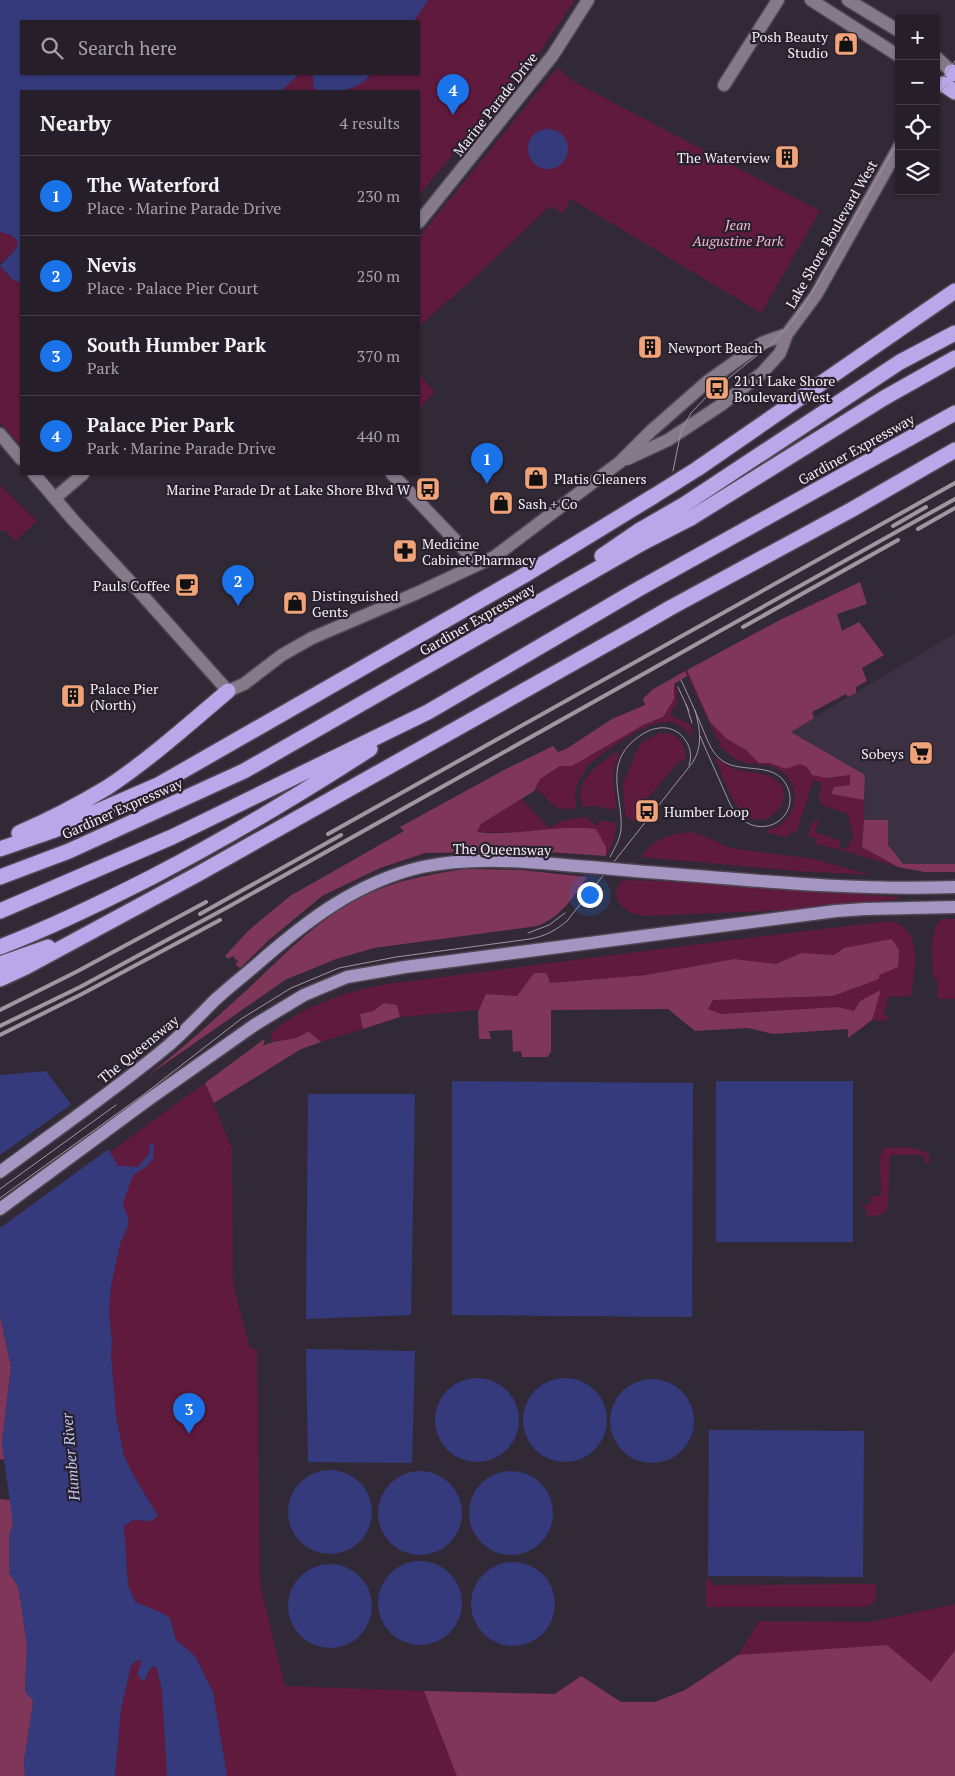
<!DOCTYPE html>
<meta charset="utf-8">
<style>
body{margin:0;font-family:"PT Serif",serif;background:#322c35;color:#f1f3f6}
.controls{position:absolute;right:15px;top:15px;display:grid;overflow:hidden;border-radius:0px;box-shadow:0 1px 4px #0004}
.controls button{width:45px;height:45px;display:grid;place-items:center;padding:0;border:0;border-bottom:1px solid #423d46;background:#261f29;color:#f1f3f6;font:25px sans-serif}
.you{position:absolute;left:589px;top:894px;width:18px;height:18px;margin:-12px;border:4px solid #fff;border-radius:50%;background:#1a73e8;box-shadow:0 0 0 8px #1a73e833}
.badge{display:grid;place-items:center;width:32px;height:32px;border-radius:50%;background:#1a73e8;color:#fff;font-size:16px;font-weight:700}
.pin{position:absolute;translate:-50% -41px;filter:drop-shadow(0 1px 2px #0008)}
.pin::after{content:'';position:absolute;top:26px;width:18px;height:15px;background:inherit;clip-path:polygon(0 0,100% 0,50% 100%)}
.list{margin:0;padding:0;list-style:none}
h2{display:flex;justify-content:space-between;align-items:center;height:65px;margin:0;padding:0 20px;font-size:21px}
h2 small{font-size:16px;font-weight:400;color:#a4a2a8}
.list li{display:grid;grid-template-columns:32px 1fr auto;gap:15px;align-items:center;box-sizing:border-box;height:80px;padding:0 20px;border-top:1px solid #423d46}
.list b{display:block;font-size:19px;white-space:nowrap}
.list p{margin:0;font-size:16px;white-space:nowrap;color:#a4a2a8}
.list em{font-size:16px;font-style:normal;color:#a4a2a8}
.icon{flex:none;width:28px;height:28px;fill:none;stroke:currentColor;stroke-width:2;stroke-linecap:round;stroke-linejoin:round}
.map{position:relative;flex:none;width:955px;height:1776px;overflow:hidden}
.search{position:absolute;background:#261f29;box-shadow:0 1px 4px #0004;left:20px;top:20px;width:400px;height:55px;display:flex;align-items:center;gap:12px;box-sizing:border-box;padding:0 18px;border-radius:0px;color:#a4a2a8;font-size:19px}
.panel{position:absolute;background:#261f29;box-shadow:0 1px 4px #0004;left:20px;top:90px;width:400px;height:385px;border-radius:0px}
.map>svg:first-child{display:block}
</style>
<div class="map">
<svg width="955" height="1776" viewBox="0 0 955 1776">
<rect width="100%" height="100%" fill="#322937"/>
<path fill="#3c3043" d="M955,633V864H903L888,845V820H864L865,775L790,732Z"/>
<path fill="#5f1a3d" d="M428,0H575L541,50L419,195V91H346L367,78L371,74H419V21H414Z
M557,68L576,83L820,211L761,313L571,199L563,213L550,206L473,279L419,326V237Z
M299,74H311L313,77V86L317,91H285L283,89Z
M0,232L11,235L19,241L16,249L0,264Z
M0,266L12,279L21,283V446L0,422Z
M419,374L435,392L419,409Z
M0,485L37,521L15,541L4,530L0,531Z
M687,670L710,722L727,739L746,750L759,763H769L786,769L800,764L827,778L850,775L851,785L834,787L831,794L864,800V820L862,847L898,867L845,851L816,844L817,839L807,836L812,823L819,819L815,832L841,841L839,847L848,849L853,836L848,814L822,805L819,796L822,783L813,780L796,833L791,832L788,837L767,833V830C795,825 805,788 781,771C769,762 753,766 740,761C732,758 725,751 719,745L721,743L716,737L685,671Z
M674,684L678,693L676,700L678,701L670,715L691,725L692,737C685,729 676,721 666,722C644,722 602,753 586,767C585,772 583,774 580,778C574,788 575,797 576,808C556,812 552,805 540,791H535L540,779L560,766H572L643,725L663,717Z
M659,733C676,732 683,739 686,756L683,762L680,760L676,765L641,806L639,808L642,810L638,814L640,815L634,821L625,815L623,784L635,755L641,743Z
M620,750L614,768L613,781L617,810L596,806L583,807C571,782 601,761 620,750Z
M715,757C721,761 728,766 734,769C747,773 764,772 775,779C801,796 765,840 739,809C728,795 722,773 715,757Z
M521,799L549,828L562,821L585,817L597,826L599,822L595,820L617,823C615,835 613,846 606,856V847L521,833L477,832L481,824Z
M691,832L702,835L730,848L814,859L870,875L797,871L641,857C653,839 670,834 691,832Z
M623,880L690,882L898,897V899L788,910L645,916C629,914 615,906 616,889Z
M941,919H955V999H940L938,997L937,979L933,978C933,959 927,934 941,919Z
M889,921C924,927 915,970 911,996L887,997V1007L884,1008V1015H887V1021L872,1020L880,991L854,1011L838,1007L721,1014L708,1010L713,1000L833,996L879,979V975L844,948L834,955L801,953L776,964L734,959L646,975L549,983L547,973H534L517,996L486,994L479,1010L400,1017L397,1006L384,1003L373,1011L360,1014L363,1029L321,1042L308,1031C297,1041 285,1040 271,1041C271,1037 271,1033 275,1030C292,1013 335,996 359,990C371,987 382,985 394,983L723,941Z
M205,1083L232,1149L233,1284L250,1349H257L260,1584L285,1686L424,1691L555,1694L581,1676L621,1702H655L685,1690L738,1655L759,1621L870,1622L955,1604V1776H227L213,1692L195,1656L176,1640L170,1618L160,1612L135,1602L128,1585L124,1526L133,1520L151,1521L158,1516L134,1476L124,1456L116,1416L111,1354L112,1341L109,1313L111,1286L120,1244L128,1226V1218L123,1204L125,1197L110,1152Z
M884,1148C900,1147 916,1146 929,1154V1162L925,1164L924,1155H890L888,1208L882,1215L867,1216V1209H864V1207H858L870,1204L871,1196H881L880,1157Z
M706,1579L711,1580L712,1585L876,1584V1600L872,1604L864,1607H706Z
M143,1660L144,1682L150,1669L154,1666L157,1668L162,1691L167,1776H115L121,1709L131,1666L136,1661Z"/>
<path fill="#803659" d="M860,582L867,604L837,614L842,631L859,622L884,655L862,668L867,681L856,687V693L848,697L846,694L812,712L814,718L791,732L865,775L864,800L831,794L834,787L850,785V775L827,778L812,775L807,767L800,764L786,769L769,763H759L746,750L727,739L710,722L687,670L780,620Z
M685,671L687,676L674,684V699L663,717L643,725L572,766H560L540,779L534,791L481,824L477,832C516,837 556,824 596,829L606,847V856L534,851L425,853L380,868L322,896L269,940L240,968L235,964L238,962L233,956L228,959L225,956L249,930L290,896L404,831L400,827L504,770L553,746L558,752L566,749L612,719L645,705L643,699L652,690Z
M864,820H888V845L903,864H955V872H925L898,867L862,847Z
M466,869L521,870L587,877C573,898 561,917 537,926L374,948L336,959L285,980L146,1077C182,1049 216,1018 250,987C289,950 329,908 380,889C408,878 437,873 466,869Z
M892,939L899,950L898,967L879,975V979L833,996L713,1000L708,1009L721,1014L838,1007L854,1011L860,1001L881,990L872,1020L848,1038V1029L773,1034L748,1028L695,1031L668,1009L551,1010V1052L547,1057H522L521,1051L513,1052L512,1030L489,1031L491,1039H479L478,1012L486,994L517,996L534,973H547L550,983L646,975L734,959L776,964L801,953L834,955L844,948Z
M384,1003L397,1005L400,1017L363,1029L360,1014L373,1011Z
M308,1031L321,1042L301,1049L214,1103L205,1083L263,1040H265L263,1046C279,1037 293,1044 308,1031Z
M0,1315L11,1367L2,1444L5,1460L0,1459Z
M0,1499L11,1500L13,1524L9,1536V1573L18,1586L22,1609L27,1646L25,1691L33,1699V1704L24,1761L25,1776H0Z
M887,1645L931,1682L955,1650V1776H457L424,1691L555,1694L581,1676L621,1702H655L685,1690L738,1655Z"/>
<path fill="#353a7c" d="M0,0H428L414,21H21V74H299L283,89L285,91H21V283L12,279L0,266L16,249L18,241L11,235L0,232Z
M311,74H371C356,92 339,91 317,91L313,86V77Z
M528 149a20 20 0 1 1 40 0a20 20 0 1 1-40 0Z
M46,1071L83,1120L110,1152L118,1166L138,1167L149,1154L150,1144L154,1143L153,1159L146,1167L133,1175L125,1197L123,1204L128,1218V1226L120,1244L111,1286L109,1313L112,1341L111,1354L116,1416L124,1456L134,1476L158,1516L151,1521L133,1520L124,1526L128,1585L135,1602L160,1612L170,1618L176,1640L195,1656L213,1692L227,1776H167L162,1691L157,1668L154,1666L150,1669L144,1682L137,1675L142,1660L136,1661L131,1666L121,1709L115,1776H25L24,1761L33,1704L32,1699L25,1692L27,1646L22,1609L18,1586L9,1573V1536L13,1524L2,1444L11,1367L0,1315V1075Z
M452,1081L693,1083L692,1317L452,1315Z
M716,1081H853V1242H716Z
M308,1094H415L411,1315L306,1319Z
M306,1349L415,1351L412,1463L308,1462Z
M435 1420a42 42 0 1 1 84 0a42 42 0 1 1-84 0Z
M523 1420a42 42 0 1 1 84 0a42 42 0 1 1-84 0Z
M610 1421a42 42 0 1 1 84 0a42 42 0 1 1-84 0Z
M709,1430L864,1431L863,1577L708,1576Z
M288 1512a42 42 0 1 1 84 0a42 42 0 1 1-84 0Z
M469 1513a42 42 0 1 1 84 0a42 42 0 1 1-84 0Z
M378 1513a42 42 0 1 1 84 0a42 42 0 1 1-84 0Z
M378 1603a42 42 0 1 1 84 0a42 42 0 1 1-84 0Z
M471 1604a42 42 0 1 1 84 0a42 42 0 1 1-84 0Z
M288 1606a42 42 0 1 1 84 0a42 42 0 1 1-84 0Z"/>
<path fill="#322937" d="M73,1103L110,1148L0,1228V1155Z"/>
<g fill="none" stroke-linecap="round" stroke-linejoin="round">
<defs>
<path id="street" d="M811,0L899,56
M848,0L899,31
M936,57L952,72
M724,85L778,0
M0,434L21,459
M34,474L74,521L128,579L228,691
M55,498L83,474"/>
<path id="secondary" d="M419,222L553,55L588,0
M627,459L668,440L721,405L762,373L780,353L787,334L816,295L899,147
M392,474L478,564
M228,691L244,684L282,655L312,638L417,593L494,557L620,462L651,431L708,381L762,343L787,334"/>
<path id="primary" d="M635,871C741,879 848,891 955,887
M0,1172C57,1130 115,1090 169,1045C185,1031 200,1015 215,1000C228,988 242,977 255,966C305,922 356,882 422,867C477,855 536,863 591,867
M0,1209L148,1100L256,1024L304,995L347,977L405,967L836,911L865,909L955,907"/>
<path id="highway" d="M952,72L955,74
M943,84L955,92
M697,469L955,291
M685,504L900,362L955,333
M691,518L884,398L955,358
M602,556L640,530
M685,563L955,413
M670,608L851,510L955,450
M19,833C49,820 80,804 108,787C150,759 189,724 228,691
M0,849L52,831L158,785L523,576L654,496
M0,877L69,851L244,771L644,542
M0,911L172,837L428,712L635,591
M0,947C52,927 103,902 152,877C227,838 299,795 370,749
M0,964L48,947
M0,979L26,967L198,874L639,626"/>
</defs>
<use href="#street" stroke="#4e4752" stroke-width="15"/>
<use href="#secondary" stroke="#4e4752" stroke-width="15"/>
<use href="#primary" stroke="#4e4752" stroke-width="15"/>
<use href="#highway" stroke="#4e4752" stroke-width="18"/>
<use href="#street" stroke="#857a8a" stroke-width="12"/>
<use href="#secondary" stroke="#857a8a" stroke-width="12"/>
<use href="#primary" stroke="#a496c3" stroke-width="12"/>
<use href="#highway" stroke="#b8a8e9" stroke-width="15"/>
<path stroke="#9e96a1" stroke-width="1" d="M936,87L955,61
M936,98L948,83
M673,471L681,431L691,413L710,393L770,345L793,321L815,287L899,140
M681,680C688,695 695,710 701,725C706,736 710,750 719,758C737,776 774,759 787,786C803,820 753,848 730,804L700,736
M678,687L689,711
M686,704L692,723
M610,857C615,847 620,840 621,829C623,799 606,770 629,745C637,737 648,729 659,728C679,725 696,746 689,765
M528,933L549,925L565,913
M0,1189L116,1105
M0,1198L143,1095L241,1019L291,988L339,968L396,957L530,939C545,936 555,931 567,921L693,762C703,745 700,729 695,710"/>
<path stroke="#9e96a1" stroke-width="4" d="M893,526L926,507
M918,529L955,508
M743,627L898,540
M328,834L955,483
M200,914L341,835
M0,1010L76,972L206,902
M0,1026L80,987L228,907L955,499
M0,1035L82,994L220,920"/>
<defs>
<path id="primary-bridge" d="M591,867L635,871"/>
<path id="highway-bridge" d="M654,496L697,469
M640,530L685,504
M644,542L691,518
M635,591L685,563
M639,626L670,608"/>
</defs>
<use href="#primary-bridge" stroke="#4e4752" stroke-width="15" stroke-linecap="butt"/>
<use href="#highway-bridge" stroke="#4e4752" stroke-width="18" stroke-linecap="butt"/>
<use href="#primary-bridge" stroke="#a496c3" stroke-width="12"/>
<use href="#highway-bridge" stroke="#b8a8e9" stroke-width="15"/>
</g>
<defs>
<symbol id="shop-square" viewBox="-11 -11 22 22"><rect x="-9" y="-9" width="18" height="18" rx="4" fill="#f0a378" stroke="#28202c"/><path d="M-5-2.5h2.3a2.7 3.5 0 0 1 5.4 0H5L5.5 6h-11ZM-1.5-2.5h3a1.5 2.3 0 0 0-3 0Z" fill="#111"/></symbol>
<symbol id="building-square" viewBox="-11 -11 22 22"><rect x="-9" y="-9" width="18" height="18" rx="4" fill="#f0a378" stroke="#28202c"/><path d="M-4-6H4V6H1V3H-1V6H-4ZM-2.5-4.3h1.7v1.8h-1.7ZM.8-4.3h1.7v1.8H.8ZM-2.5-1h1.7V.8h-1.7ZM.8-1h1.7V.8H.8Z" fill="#111"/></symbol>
<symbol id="bus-square" viewBox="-11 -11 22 22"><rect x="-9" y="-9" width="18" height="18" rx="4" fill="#f0a378" stroke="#28202c"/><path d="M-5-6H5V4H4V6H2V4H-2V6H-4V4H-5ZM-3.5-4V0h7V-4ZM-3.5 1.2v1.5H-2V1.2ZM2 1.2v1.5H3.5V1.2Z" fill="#111"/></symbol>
<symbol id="pharmacy-square" viewBox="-11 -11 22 22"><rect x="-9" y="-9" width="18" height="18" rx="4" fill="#f0a378" stroke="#28202c"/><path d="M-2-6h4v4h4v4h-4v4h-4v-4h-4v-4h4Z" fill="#111"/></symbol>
<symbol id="cafe-square" viewBox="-11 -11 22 22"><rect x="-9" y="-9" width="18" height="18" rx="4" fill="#f0a378" stroke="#28202c"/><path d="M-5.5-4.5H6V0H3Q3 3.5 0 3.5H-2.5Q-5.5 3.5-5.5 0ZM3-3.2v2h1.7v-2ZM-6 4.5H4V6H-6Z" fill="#111"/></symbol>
<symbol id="supermarket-square" viewBox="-11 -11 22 22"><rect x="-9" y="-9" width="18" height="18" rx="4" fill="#f0a378" stroke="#28202c"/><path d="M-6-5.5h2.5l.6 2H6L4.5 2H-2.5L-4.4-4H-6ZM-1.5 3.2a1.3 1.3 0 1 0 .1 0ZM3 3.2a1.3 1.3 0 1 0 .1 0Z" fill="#111"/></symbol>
</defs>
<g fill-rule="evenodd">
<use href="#shop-square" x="832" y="30" width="28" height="28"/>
<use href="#building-square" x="773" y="143" width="28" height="28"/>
<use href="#building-square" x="636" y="333" width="28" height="28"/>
<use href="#bus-square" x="703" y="374" width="28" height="28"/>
<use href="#shop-square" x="522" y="464" width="28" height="28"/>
<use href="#bus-square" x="414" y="475" width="28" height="28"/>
<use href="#shop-square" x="487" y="489" width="28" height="28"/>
<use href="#pharmacy-square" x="391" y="537" width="28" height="28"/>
<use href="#cafe-square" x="173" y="571" width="28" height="28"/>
<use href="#shop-square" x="281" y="589" width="28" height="28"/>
<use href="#building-square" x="59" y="682" width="28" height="28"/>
<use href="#supermarket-square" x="907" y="739" width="28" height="28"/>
<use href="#bus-square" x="633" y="797" width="28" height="28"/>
</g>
<g text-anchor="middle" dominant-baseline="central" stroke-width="4.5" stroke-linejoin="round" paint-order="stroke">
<g font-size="14" fill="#f4eef7" stroke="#28202c" text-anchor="start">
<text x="828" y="36" text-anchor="end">Posh Beauty<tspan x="828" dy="16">Studio</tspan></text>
<text x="770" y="157" text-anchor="end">The Waterview</text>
<text x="668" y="347">Newport Beach</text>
<text x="734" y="380">2111 Lake Shore<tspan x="734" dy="16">Boulevard West</tspan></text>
<text x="554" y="478">Platis Cleaners</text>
<text x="410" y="489" text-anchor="end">Marine Parade Dr at Lake Shore Blvd W</text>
<text x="518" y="503">Sash + Co</text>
<text x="422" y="543">Medicine<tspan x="422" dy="16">Cabinet Pharmacy</tspan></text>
<text x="170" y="585" text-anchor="end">Pauls Coffee</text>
<text x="312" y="595">Distinguished<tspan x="312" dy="16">Gents</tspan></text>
<text x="90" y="688">Palace Pier<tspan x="90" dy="16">(North)</tspan></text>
<text x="904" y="753" text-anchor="end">Sobeys</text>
<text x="664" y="811">Humber Loop</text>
</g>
<g font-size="14" fill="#f4eef7" stroke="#28202c">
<text transform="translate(495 104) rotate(-52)">Marine Parade Drive</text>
<text transform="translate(831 234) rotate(-60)">Lake Shore Boulevard West</text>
<text transform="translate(856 449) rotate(-29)">Gardiner Expressway</text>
<text transform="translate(477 619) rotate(-30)">Gardiner Expressway</text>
<text transform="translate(122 808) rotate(-24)">Gardiner Expressway</text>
<text transform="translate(502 849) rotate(1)">The Queensway</text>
<text transform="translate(138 1049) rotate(-39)">The Queensway</text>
</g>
<g font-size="14" font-style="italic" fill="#f8b6d1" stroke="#28202c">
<text x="738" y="224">Jean<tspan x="738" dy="16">Augustine Park</tspan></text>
</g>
<g font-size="15" font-style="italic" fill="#c1c9f0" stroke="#28202c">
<text transform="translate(70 1457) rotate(-95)">Humber River</text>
</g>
</g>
</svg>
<div class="controls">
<button>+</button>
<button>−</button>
<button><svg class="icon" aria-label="locate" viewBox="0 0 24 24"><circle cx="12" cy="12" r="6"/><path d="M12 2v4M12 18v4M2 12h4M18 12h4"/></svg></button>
<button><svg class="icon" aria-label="layers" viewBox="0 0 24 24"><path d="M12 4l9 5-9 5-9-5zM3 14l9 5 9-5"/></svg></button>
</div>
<div class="you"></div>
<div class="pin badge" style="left:487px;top:484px">1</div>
<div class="pin badge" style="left:238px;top:606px">2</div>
<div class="pin badge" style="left:189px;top:1434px">3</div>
<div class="pin badge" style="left:453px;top:115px">4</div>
<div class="search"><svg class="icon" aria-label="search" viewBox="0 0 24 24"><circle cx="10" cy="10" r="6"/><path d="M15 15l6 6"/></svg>Search here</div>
<section class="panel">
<h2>Nearby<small>4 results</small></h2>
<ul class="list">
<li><span class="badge">1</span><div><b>The Waterford</b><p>Place · Marine Parade Drive</p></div><em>230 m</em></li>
<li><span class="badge">2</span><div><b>Nevis</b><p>Place · Palace Pier Court</p></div><em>250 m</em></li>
<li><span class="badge">3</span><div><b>South Humber Park</b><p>Park</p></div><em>370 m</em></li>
<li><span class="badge">4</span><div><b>Palace Pier Park</b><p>Park · Marine Parade Drive</p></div><em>440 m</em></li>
</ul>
</section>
</div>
